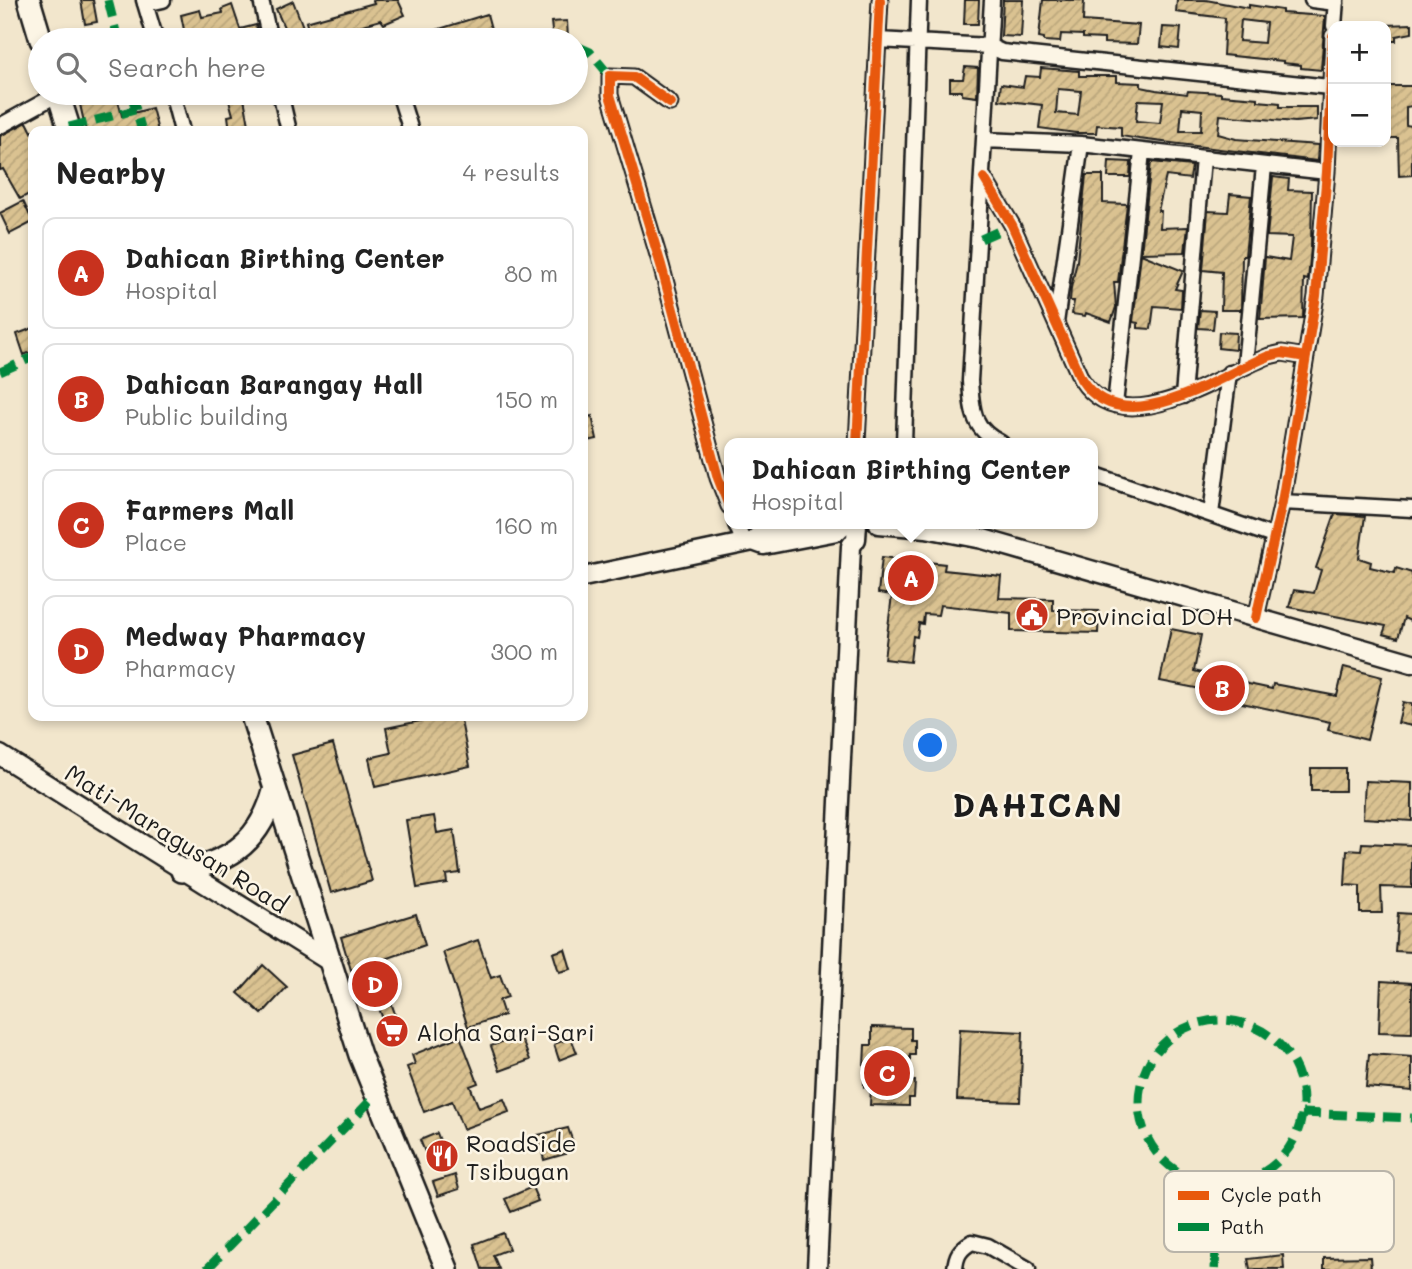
<!DOCTYPE html>
<meta charset="utf-8">
<style>
body{margin:0;font-family:Mali,sans-serif;background:#f6f6f6;color:#222}
.controls{position:absolute;right:21px;top:21px;display:grid;overflow:hidden;border-radius:14px;box-shadow:0 4px 10px #0003}
.controls button{width:63px;height:63px;display:grid;place-items:center;padding:0;border:0;border-bottom:2px solid #e0e0e0;background:#fff;color:#222;font:35px sans-serif}
.you{position:absolute;left:931px;top:746px;width:24px;height:24px;margin:-18px;border:5px solid #fff;border-radius:50%;background:#1a73e8;box-shadow:0 0 0 10px #1a73e833}
.badge{display:grid;place-items:center;width:46px;height:46px;border-radius:50%;background:#c8321e;color:#fff;font-size:23px;font-weight:700}
.pin{position:absolute;translate:-50% -50%;border:4px solid #fff;box-shadow:0 2px 7px #0006}
.popup{position:absolute;left:724px;top:438px;width:374px;height:91px;box-sizing:border-box;display:grid;place-content:center;border-radius:14px;background:#fff;filter:drop-shadow(0 2px 5px #0005);font-size:23px;white-space:nowrap;color:#767676}
.popup b{font-size:26px;color:#222}
.popup::after{content:'';position:absolute;left:50%;top:100%;margin-left:-14px;border:14px solid transparent;border-top-color:#fff}
.list{margin:0;padding:0;list-style:none}
h2{display:flex;justify-content:space-between;align-items:center;height:91px;margin:0;padding:0 28px;font-size:30px}
h2 small{font-size:23px;font-weight:400;color:#767676}
.list li{display:grid;grid-template-columns:46px 1fr auto;gap:21px;align-items:center;box-sizing:border-box;height:112px;margin:0 14px 14px;padding:0 14px;border:2px solid #e0e0e0;border-radius:14px}
.list b{display:block;font-size:26px;white-space:nowrap}
.list p{margin:0;font-size:23px;white-space:nowrap;color:#767676}
.list em{font-size:23px;font-style:normal;color:#767676}
.icon{flex:none;width:38px;height:38px;fill:none;stroke:currentColor;stroke-width:2;stroke-linecap:round;stroke-linejoin:round}
.map{position:relative;flex:none;width:1412px;height:1269px;overflow:hidden}
.search{position:absolute;background:#fff;box-shadow:0 4px 10px #0003;left:28px;top:28px;width:560px;height:77px;display:flex;align-items:center;gap:18px;box-sizing:border-box;padding:0 24px;border-radius:38px;color:#767676;font-size:26px}
.panel{position:absolute;background:#fff;box-shadow:0 4px 10px #0003;left:28px;top:126px;width:560px;height:595px;border-radius:14px}
.map>svg:first-child{display:block}
</style>
<div class="map">
<svg width="1412" height="1269" viewBox="0 0 1412 1269">
<defs>
<pattern id="building-hatch" width="6" height="6" patternUnits="userSpaceOnUse" patternTransform="scale(1.75)"><rect width="6" height="6" fill="#dac291"/><path d="M-1 1l2-2M0 6l6-6M5 7l2-2" fill="none" stroke="#baa67c"/></pattern>
</defs>
<rect width="100%" height="100%" fill="#f2e6cc"/>
<filter id="ink" filterUnits="userSpaceOnUse"><feTurbulence type="fractalNoise" baseFrequency=".0143" numOctaves="2"/><feDisplacementMap in="SourceGraphic" scale="14" xChannelSelector="R" yChannelSelector="G"/><feConvolveMatrix kernelMatrix="1 2 1 2 8 2 1 2 1" color-interpolation-filters="sRGB"/></filter>
<g filter="url(#ink)">
<path fill="url(#building-hatch)" stroke="#1c1c1c" stroke-width="2" fill-rule="evenodd" d="M81,0H93L97,22L85,24Z
M373,0H398L405,15L384,24L381,20L311,39L306,22L374,3Z
M965,0H979L978,24H964Z
M1003,0H1023L1021,37L1001,36Z
M1043,0H1084L1083,21L1139,25L1137,44L1104,43V39L1083,38V35L1061,34L1060,42L1044,41V38L1039,37Z
M1177,0H1206L1249,8V5L1282,10V13L1325,16L1321,70L1301,68V65L1283,63V61L1223,55L1225,18L1176,12ZM1241,20L1266,23L1264,43L1239,41Z
M293,1L305,32L289,39L276,9Z
M232,5L240,29L256,25L260,40H186L181,15L200,10L202,17L223,13L222,9Z
M487,14L494,40H414V37Z
M567,21L568,38L553,39L551,22Z
M1412,24V33L1396,36V41H1386V25Z
M1163,27L1181,28L1179,49L1161,47Z
M965,67L978,68L977,97L962,95V91H950V79H963Z
M1041,68L1079,71V76H1117V82L1141,83V87L1156,90L1187,94L1188,91L1221,93V95L1258,98V101L1280,103V107H1317V120L1295,122L1220,115L1218,134L1236,139L1318,145L1317,161L1139,139L1121,136V127L1097,125L1096,133H1076L1039,128L1042,105L999,100L1001,84L1023,87L1025,76L1040,77ZM1058,89L1081,91L1078,115L1056,113ZM1138,100L1163,101L1160,123L1136,121ZM1182,108L1202,110L1201,131H1180Z
M1386,86H1412V106L1406,107V125L1412,126V175L1399,176L1398,138H1389Z
M83,93H116L122,116L152,108L158,131H86L79,100L85,99Z
M227,93H243L250,130L230,131L228,116L233,115Z
M27,122L33,134V192L20,199L3,169L0,170V136Z
M1109,161L1131,162L1130,177H1108Z
M1151,162L1192,166L1190,179L1166,176L1158,211H1161L1160,228L1188,227L1185,252L1141,253Z
M1086,175H1103V203L1127,204L1118,282H1114L1116,307L1111,322L1086,313L1085,316L1072,314L1074,301H1070L1071,288L1077,261Z
M1273,177L1289,179L1288,190L1312,191L1311,247L1308,280L1304,279L1303,318L1260,319L1265,257L1289,261L1292,237L1267,236Z
M1230,194L1251,196L1245,256H1242L1241,310H1221L1222,272L1203,270L1208,211L1228,212Z
M23,201L33,222L10,234L0,213Z
M1141,254L1183,271L1175,289L1182,290L1181,308L1154,306L1151,329L1138,328V323L1133,322Z
M1200,310L1215,311L1213,329L1198,328Z
M33,328V351L24,355L17,334Z
M1219,332L1236,333L1235,350L1218,348Z
M592,416L597,439L583,442V418Z
M1335,514L1365,516L1359,558L1371,562L1370,567L1395,573L1396,568L1412,573V622L1404,618L1398,638L1383,634L1386,626L1289,607L1294,590L1314,593L1321,570L1316,568Z
M882,557L945,564L944,570L1001,576L999,598L1053,599V610L1099,611L1098,633L1011,631V613L940,605L938,615L924,614L923,624L919,623L917,637L913,636L910,662L884,659L892,595L878,593Z
M1171,629L1201,635L1194,671L1239,682L1272,689L1273,684L1337,696L1344,667L1382,677L1367,740L1328,730L1330,722L1205,695L1206,690L1160,681Z
M1403,702L1412,704V726L1398,723Z
M429,716H460L470,766L375,787L369,758L391,753L386,728L430,719Z
M333,744L372,881L331,893L292,755Z
M1311,768H1345V791H1311Z
M1365,781L1412,783V821L1363,818Z
M434,816L437,833L454,830L460,873L446,875L447,883L417,888L406,820Z
M1362,843L1412,845V888L1381,887L1382,913H1360V886L1345,885L1347,850L1361,851Z
M1398,913L1412,914V952L1395,951Z
M416,914L425,945L377,962L402,1034L390,1039L364,966L351,970L341,937Z
M478,940L491,978L500,975L508,997L499,1000L504,1015L468,1027L443,952Z
M565,949L571,969L559,972L553,953Z
M263,965L287,987L262,1014L238,993Z
M1381,981L1412,983V1033L1379,1032Z
M872,1027L911,1028V1040H915V1055H910V1081H915L914,1098H909V1106L870,1105L871,1088L864,1087V1066L865,1045H872Z
M960,1029L1023,1032L1020,1102L957,1100Z
M520,1035L530,1060L500,1071L491,1046Z
M460,1036L478,1083L470,1086L479,1108L504,1099L509,1112L463,1129L452,1101L424,1112L407,1067L415,1064L412,1055Z
M571,1038L577,1053L559,1060L554,1044Z
M1369,1054L1412,1057V1091L1366,1087Z
M568,1128L574,1145L564,1148L565,1154L544,1160L538,1135Z
M437,1133L444,1151L427,1157L420,1140Z
M455,1175L459,1189L438,1196L433,1182Z
M532,1187L538,1201L511,1212L505,1199Z
M1283,1198V1228H1248V1199Z
M503,1233L509,1249L493,1255L499,1269H482L474,1244Z
M1283,1255L1284,1269H1250L1248,1259Z
M1370,1257L1371,1269H1324V1258Z"/>
<g fill="none" stroke-linecap="round" stroke-linejoin="round">
<defs>
<path id="minor" d="M144,0L156,40
M261,0L270,40
M992,0L970,381C972,410 972,429 1001,443
M1312,0L1336,3
M145,4L163,0
M1334,26L1336,0
M878,40L989,46L1002,52L1329,87
M172,93L182,131
M280,93L289,131
M399,93L411,131
M670,103L634,77L610,76V95L661,265L718,478L729,506
M0,126L58,94
M984,140L1081,144L1327,172
M984,178L1012,225L1081,379C1123,445 1217,376 1269,356L1282,353L1306,357
M1056,323L1081,144
M1245,365L1264,166
M1183,396L1203,158
M1115,405L1142,152
M857,443L880,0
M904,443L919,0
M1093,474L1273,536
M1282,502L1412,509
M1211,514L1229,373
M736,524L744,543
M1256,618L1282,502L1316,296L1327,172L1333,36
M955,1269C956,1255 960,1249 972,1242L988,1246L1028,1269"/>
<path id="major" d="M879,524L926,528L983,539L1412,663
M753,541L764,545L837,531L844,524
M583,577L744,543L753,541L761,533L806,524
M0,755L329,961
M817,1269L851,546L856,539L857,524"/>
<path id="highway" d="M29,0L41,40
M58,93L70,131
M252,716L360,1055L447,1269
M182,871C234,861 261,839 275,788"/>
</defs>
<use href="#minor" stroke="#1c1c1c" stroke-width="19"/>
<use href="#major" stroke="#1c1c1c" stroke-width="23"/>
<use href="#highway" stroke="#1c1c1c" stroke-width="26"/>
<use href="#minor" stroke="#fcf5e5" stroke-width="14"/>
<use href="#major" stroke="#fcf5e5" stroke-width="18"/>
<use href="#highway" stroke="#fcf5e5" stroke-width="21"/>
<path stroke="#00873e" stroke-width="9" stroke-dasharray="18 9" stroke-linecap="butt" d="M108,0L118,40
M576,46L590,52L610,76
M131,93L142,131
M69,127L135,110
M981,239L1012,225
M0,372L33,357
M1139 1102a82 82 0 1 1 164 0a82 82 0 1 1-164 0Z
M1302,1113L1412,1118
M207,1269L375,1096
M1215,1269L1219,1184"/>
<defs>
<path id="cycleway" d="M670,103L634,77L610,76V95L661,265L718,478L729,506
M984,178L1012,225L1081,379C1123,445 1217,376 1269,356L1282,353L1306,357
M857,443L880,0
M1256,618L1282,502L1316,296L1327,172L1333,36"/>
</defs>
<use href="#cycleway" stroke="#fcf5e5" stroke-width="15"/>
<use href="#cycleway" stroke="#e8590c" stroke-width="10"/>
</g>
</g>
<defs>
<symbol id="civic-disc" viewBox="-11 -11 22 22"><circle r="9.5" fill="#c8321e" stroke="#fcf5e5"/><path d="M-.6-6.5H3V-4.5H.6V-3L4-1V1h2V6H-6V1h2V-1L-.6-3ZM-1.2 2.5V6h2.4V2.5Z" fill="#fff"/></symbol>
<symbol id="supermarket-disc" viewBox="-11 -11 22 22"><circle r="9.5" fill="#c8321e" stroke="#fcf5e5"/><path d="M-6-5.5h2.5l.6 2H6L4.5 2H-2.5L-4.4-4H-6ZM-1.5 3.2a1.3 1.3 0 1 0 .1 0ZM3 3.2a1.3 1.3 0 1 0 .1 0Z" fill="#fff"/></symbol>
<symbol id="restaurant-disc" viewBox="-11 -11 22 22"><circle r="9.5" fill="#c8321e" stroke="#fcf5e5"/><path d="M-5-6h1v4h1v-4h1v4h1v-4h1v5L-1.5 .5V6h-2V.5L-5-1ZM5-6V6H3V1.5H1.5Q1.5-4 5-6Z" fill="#fff"/></symbol>
</defs>
<g fill-rule="evenodd">
<use href="#civic-disc" x="1013" y="596" width="38" height="38"/>
<use href="#supermarket-disc" x="373" y="1012" width="38" height="38"/>
<use href="#restaurant-disc" x="423" y="1137" width="38" height="38"/>
</g>
<g text-anchor="middle" dominant-baseline="central" stroke-width="5" stroke-linejoin="round" paint-order="stroke">
<g font-size="24" fill="#1c1c1c" stroke="#fcf5e5" text-anchor="start">
<text x="1056" y="615">Provincial DOH</text>
<text x="416" y="1031">Aloha Sari-Sari</text>
<text x="466" y="1142">RoadSide<tspan x="466" dy="28">Tsibugan</tspan></text>
</g>
<g font-size="24" fill="#1c1c1c" stroke="#fcf5e5">
<text transform="translate(177 838) rotate(32)">Mati-Maragusan Road</text>
</g>
<g font-size="32" font-weight="bold" letter-spacing="2" fill="#1c1c1c" stroke="#fcf5e5">
<text x="1038" y="804">DAHICAN</text>
</g>
</g>
<rect x="1164" y="1171" width="230" height="81" rx="10" fill="#fcf5e5" stroke="#b9b4a9" stroke-width="2"/>
<rect x="1178" y="1191" width="31" height="9" fill="#e8590c"/>
<rect x="1178" y="1223" width="31" height="8" fill="#00873e"/>
<g font-size="19" fill="#1c1c1c">
<text x="1221" y="1202">Cycle path</text>
<text x="1221" y="1234">Path</text>
</g>
</svg>
<div class="controls">
<button>+</button>
<button>−</button>
</div>
<div class="you"></div>
<div class="pin badge" style="left:911px;top:578px">A</div>
<div class="popup"><b>Dahican Birthing Center</b>Hospital</div>
<div class="pin badge" style="left:1222px;top:688px">B</div>
<div class="pin badge" style="left:887px;top:1073px">C</div>
<div class="pin badge" style="left:375px;top:984px">D</div>
<div class="search"><svg class="icon" aria-label="search" viewBox="0 0 24 24"><circle cx="10" cy="10" r="6"/><path d="M15 15l6 6"/></svg>Search here</div>
<section class="panel">
<h2>Nearby<small>4 results</small></h2>
<ul class="list">
<li><span class="badge">A</span><div><b>Dahican Birthing Center</b><p>Hospital</p></div><em>80 m</em></li>
<li><span class="badge">B</span><div><b>Dahican Barangay Hall</b><p>Public building</p></div><em>150 m</em></li>
<li><span class="badge">C</span><div><b>Farmers Mall</b><p>Place</p></div><em>160 m</em></li>
<li><span class="badge">D</span><div><b>Medway Pharmacy</b><p>Pharmacy</p></div><em>300 m</em></li>
</ul>
</section>
</div>
